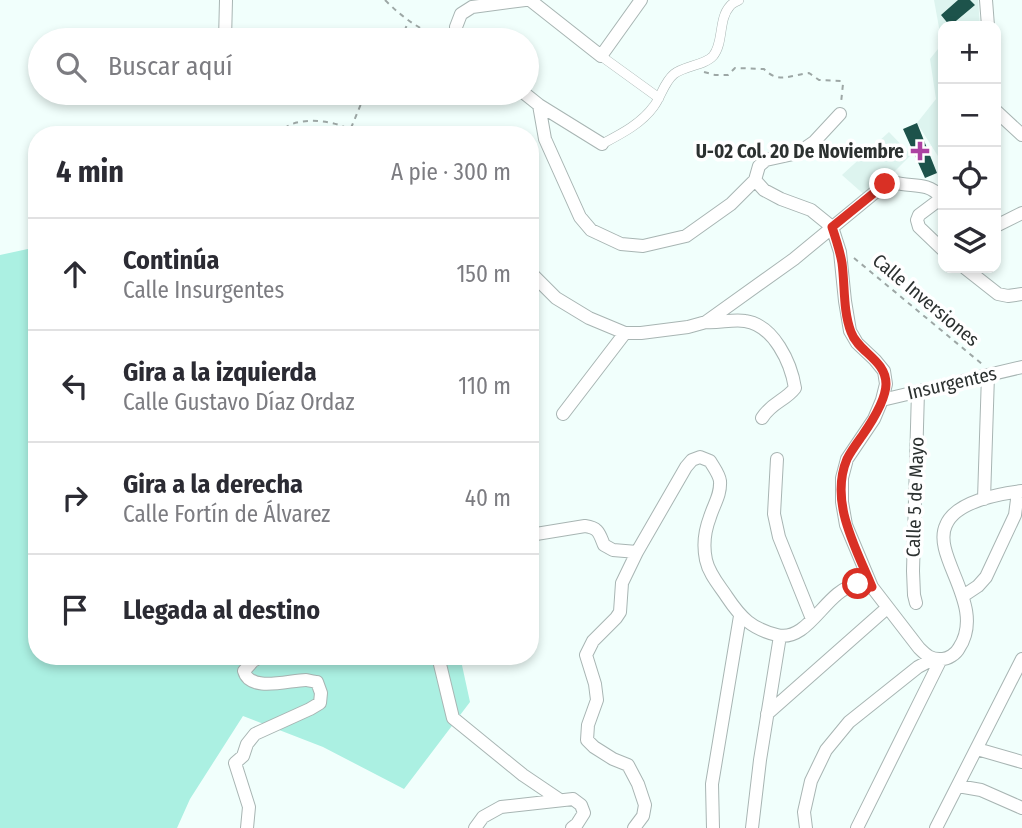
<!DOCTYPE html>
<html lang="es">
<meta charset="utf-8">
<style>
body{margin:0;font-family:"Fira Sans Condensed",sans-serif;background:#f7f7f7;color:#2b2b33}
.controls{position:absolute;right:21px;top:21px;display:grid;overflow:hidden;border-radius:14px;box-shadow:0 4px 10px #0003}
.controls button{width:63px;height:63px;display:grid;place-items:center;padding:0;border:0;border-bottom:2px solid #e1e1e2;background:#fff;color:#2b2b33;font:35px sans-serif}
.stop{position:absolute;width:21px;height:21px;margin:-16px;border:5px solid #d93025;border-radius:50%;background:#fff}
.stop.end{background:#d93025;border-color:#fff;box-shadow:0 2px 7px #0008}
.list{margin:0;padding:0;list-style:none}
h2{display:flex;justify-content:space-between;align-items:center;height:91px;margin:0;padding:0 28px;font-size:30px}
h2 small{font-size:23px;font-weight:400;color:#7c7c81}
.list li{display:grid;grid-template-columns:46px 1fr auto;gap:21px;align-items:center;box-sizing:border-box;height:112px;padding:0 28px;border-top:2px solid #e1e1e2}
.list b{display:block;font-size:26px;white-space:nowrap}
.list p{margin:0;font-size:23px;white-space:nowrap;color:#7c7c81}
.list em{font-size:23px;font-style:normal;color:#7c7c81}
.icon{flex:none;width:38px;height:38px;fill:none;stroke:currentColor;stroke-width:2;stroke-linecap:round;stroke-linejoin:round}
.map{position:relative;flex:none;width:1022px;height:828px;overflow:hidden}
.search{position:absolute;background:#fff;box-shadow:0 4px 10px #0003;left:28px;top:28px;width:511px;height:77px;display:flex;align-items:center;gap:18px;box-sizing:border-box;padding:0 24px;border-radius:38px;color:#7c7c81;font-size:26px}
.panel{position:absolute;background:#fff;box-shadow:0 4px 10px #0003;left:28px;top:126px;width:511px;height:539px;border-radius:28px}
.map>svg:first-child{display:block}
</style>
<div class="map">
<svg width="1022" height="828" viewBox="0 0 1022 828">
<rect width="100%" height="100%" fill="#f1fffc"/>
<path fill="#ddf4ef" d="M934,0H978L980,26H943V164L917,123L936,99L930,59L942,44Z
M889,132L911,155L868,198L842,175Z"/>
<path fill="#abf0e2" d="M37,247V656H460L470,702L404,789L323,747L243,716L190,799L177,828H0V255Z"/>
<path fill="#1d534b" d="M958,0H970L975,5L950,26L941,15Z
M917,123L937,173L925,178L903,129Z"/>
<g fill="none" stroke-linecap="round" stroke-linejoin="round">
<defs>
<path id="pedestrian" d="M601,56L659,98
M602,144C621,134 641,124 654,106C661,97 664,82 674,74C684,66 705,65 713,56C724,43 718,19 730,6C732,3 736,2 739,0"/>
<path id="minor" d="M530,0L601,56L641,0
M986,0L988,26
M225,40L226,0
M461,40L456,27L461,14L472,7L525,0
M524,93L539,105L602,144
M539,105L545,139L580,217L591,230L621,244L643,246L686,236L731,204L755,180L759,166L766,160L798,153L814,142L840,114
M996,111L1022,135
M755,180L764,190L781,199L811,210L832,227L840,252L845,301L850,331L857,343L875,360L884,371L886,384L882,400L874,419L847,459L842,478V502L846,525L872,587L919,648C926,655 931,660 942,659C948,659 956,654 959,648C987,606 931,556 946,525C956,501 999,494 1022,491
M996,226L1022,213
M965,268L998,294L1008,296L1022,294
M530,272L556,298L589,318L625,333H641L688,327L706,322L794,259L885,184C893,181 895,183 902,184C917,186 929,184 940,196L939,200L919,215L917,220L919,227L943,250
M706,322C719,323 733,319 745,321C774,325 791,363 795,388C785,401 772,402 762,418
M882,400L1022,367
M563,414L625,333
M777,459L774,514L779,537L812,619
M984,499L988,375
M530,535L585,526C599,528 599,533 604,545L613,550L637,552
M963,596L978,586L986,577L1015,515L1018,492
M916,603L914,595L913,571L918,391
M438,656L453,718L523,775L560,800
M767,714L887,608
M977,749L1022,762
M958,786L981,790L1022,808
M247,828L249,807L235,763L243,756L247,744L255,734L310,709L320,703L321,693L317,682C315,682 307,680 306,680C289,680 250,693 244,671L253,661L262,656
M475,828L483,817L501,807L573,799L581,805L584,813L577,824L572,828
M634,828L643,816L645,805L638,784L628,765L613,759L594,747L587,740L588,725L597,700L595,684L586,655L593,641L616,618L620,612L622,583L637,552L686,467L692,460L700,457L710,461C714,468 719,474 720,481C721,495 714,504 710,517C705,530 703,546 706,560C709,574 719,585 727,597C741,618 752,629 777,635C809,643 826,589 856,585C861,584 867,586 872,587
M713,828L712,784L740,616
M752,828L760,760L780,636
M806,828L804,812L811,781L826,750L849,722L918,667L933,659
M857,828L941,659
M936,828L1022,659"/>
</defs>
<use href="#pedestrian" stroke="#a8b5b3" stroke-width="10"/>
<use href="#minor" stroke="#a8b5b3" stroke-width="14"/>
<path stroke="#9da7a5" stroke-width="2" stroke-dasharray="5 5" stroke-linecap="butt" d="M385,0C404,19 420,30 446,40
M401,40L408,22
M704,72L715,75H728L735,68L764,69C778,84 791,75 809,73L819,80L841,81L843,84L841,103
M351,128L363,99V93
M277,135C282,131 286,126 292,124C311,117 343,122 358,135
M854,258L982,364"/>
<use href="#pedestrian" stroke="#fff" stroke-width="9"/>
<use href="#minor" stroke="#fff" stroke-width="12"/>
</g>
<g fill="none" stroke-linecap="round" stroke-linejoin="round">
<path stroke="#d93025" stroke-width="9" d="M858,584L872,587C856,548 829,502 847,459C851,451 857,443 862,436C871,423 886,400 886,384C886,360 858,352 851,332C843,311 845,286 842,263C840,251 836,239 832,227L885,184"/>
</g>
<path fill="#ac42a2" stroke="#fff" stroke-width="2.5" d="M916.5 140.5h7v7h7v7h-7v7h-7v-7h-7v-7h7z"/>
<g text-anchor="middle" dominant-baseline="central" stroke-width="7" stroke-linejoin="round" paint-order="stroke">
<g font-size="19" font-weight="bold" fill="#2c3130" stroke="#fff" text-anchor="end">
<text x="904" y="151">U-02 Col. 20 De Noviembre</text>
</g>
<g font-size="19" fill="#2c3130" stroke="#fff">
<text transform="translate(926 300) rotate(40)">Calle Inversiones</text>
<text transform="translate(952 383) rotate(-13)">Insurgentes</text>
<text transform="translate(915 497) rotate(-88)">Calle 5 de Mayo</text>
</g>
</g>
</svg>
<div class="controls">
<button>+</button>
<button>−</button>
<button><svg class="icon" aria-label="locate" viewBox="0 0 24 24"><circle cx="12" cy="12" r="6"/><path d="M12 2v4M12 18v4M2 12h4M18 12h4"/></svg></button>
<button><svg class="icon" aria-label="layers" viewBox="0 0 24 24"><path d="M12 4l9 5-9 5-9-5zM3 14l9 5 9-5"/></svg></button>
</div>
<div class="stop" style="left:858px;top:584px"></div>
<div class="stop end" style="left:885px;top:184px"></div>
<div class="search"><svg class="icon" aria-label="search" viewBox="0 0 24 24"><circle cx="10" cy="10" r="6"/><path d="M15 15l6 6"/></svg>Buscar aquí</div>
<section class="panel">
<h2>4 min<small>A pie · 300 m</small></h2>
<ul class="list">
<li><svg class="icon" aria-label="ahead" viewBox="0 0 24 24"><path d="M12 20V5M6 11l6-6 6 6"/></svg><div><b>Continúa</b><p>Calle Insurgentes</p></div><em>150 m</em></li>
<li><svg class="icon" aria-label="left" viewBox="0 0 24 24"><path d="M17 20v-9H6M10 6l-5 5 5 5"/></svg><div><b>Gira a la izquierda</b><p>Calle Gustavo Díaz Ordaz</p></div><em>110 m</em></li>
<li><svg class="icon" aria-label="right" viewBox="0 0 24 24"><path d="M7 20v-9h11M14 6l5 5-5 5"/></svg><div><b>Gira a la derecha</b><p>Calle Fortín de Álvarez</p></div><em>40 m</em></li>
<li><svg class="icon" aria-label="arrive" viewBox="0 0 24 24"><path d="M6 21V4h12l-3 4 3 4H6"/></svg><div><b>Llegada al destino</b></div></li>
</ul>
</section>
</div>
